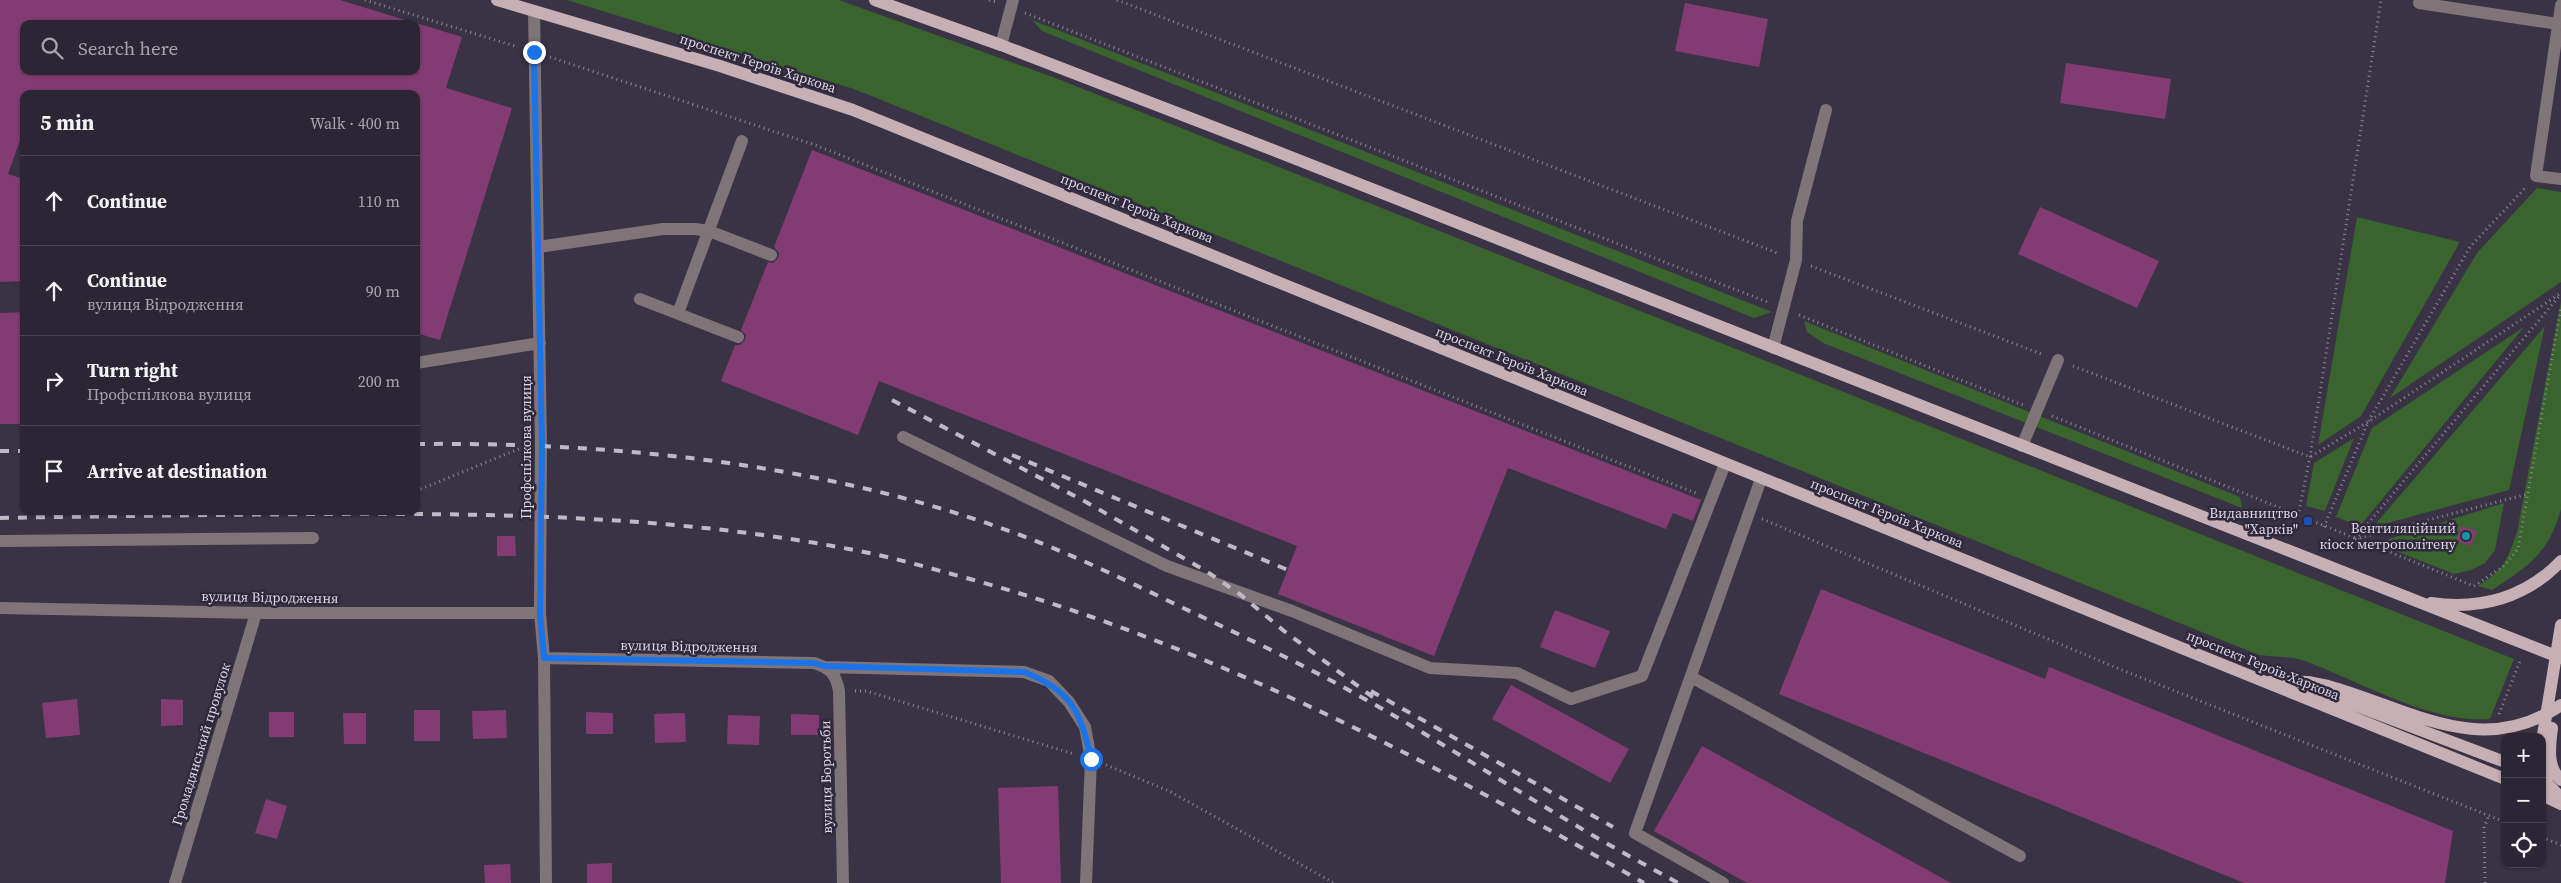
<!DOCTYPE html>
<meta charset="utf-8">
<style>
body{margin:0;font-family:"Source Serif 4",serif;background:#342e3c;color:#f1f3f6}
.controls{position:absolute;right:15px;bottom:15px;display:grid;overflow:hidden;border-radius:10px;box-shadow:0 1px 4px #0004}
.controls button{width:45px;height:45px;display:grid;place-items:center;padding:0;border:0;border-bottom:1px solid #48434f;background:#2c2634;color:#f1f3f6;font:25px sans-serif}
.stop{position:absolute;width:15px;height:15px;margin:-11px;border:4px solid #1a73e8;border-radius:50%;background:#fff}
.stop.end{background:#1a73e8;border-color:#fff;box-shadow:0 1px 5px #0008}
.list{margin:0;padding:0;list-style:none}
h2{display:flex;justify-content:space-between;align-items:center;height:65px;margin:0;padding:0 20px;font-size:21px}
h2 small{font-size:16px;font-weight:400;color:#a6a5ac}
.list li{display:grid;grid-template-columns:32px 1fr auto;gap:15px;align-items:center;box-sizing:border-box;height:90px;padding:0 20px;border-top:1px solid #48434f}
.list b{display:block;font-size:19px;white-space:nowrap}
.list p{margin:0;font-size:16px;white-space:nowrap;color:#a6a5ac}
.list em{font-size:16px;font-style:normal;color:#a6a5ac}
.icon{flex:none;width:28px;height:28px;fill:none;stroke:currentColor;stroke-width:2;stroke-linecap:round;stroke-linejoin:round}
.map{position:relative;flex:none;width:2561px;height:883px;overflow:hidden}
.search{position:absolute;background:#2c2634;box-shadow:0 1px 4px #0004;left:20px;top:20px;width:400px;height:55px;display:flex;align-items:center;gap:12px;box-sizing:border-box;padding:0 18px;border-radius:10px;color:#a6a5ac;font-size:19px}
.panel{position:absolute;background:#2c2634;box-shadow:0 1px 4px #0004;left:20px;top:90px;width:400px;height:425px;border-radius:10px}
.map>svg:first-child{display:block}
</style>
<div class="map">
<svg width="2561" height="883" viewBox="0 0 2561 883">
<rect width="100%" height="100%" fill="#3a3345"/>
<path fill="#39642d" d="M567,0H839L1058,79L2514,659L2490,719C2431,724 2359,681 2305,661C2291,656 2273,657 2259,655L854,89Z
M1032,20L1772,312L1754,318L1042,31Z
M2537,188L2561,192V282L2390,398L2477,253Z
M2357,217L2460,242L2361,416L2318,445Z
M2561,302V509C2549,553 2529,566 2492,590L2478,586C2505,569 2507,560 2517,532Z
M1804,321L2240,497L2242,508L1823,343L1807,332Z
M2545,326L2509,490L2373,527Z
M2524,327L2360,526L2336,517L2372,428Z
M2354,438L2325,511L2306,506L2314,463Z
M2504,503L2495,550L2485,563L2471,570L2454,574L2376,543Z"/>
<path fill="#823c73" d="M0,0H340L405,20L404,24H24V71H416V23L462,37L446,88L512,108L440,340L416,333V94H24V129L8,174L24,179V281L0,282Z
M1685,3L1768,19L1759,67L1675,51Z
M2066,63L2171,79L2165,119L2060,103Z
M812,150L1701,500L1693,521L1673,513L1666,529L1508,468L1434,656L1278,594L1297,546L879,381L858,435L721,381L735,345H740L745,340L746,335L741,330L768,262L773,263L778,258L779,253L774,247Z
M2040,207L2159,261L2137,308L2018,254Z
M24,312V424H0V313Z
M2461,526L2477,531L2471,546L2456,541Z
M497,536H515L516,556H497Z
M1821,589L2045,679L2049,667L2453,831L2445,883H2244L1779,694Z
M1555,610L1610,631L1595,668L1540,647Z
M1511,685L1629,749L1610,783L1492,719Z
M77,699L80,735L46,738L42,703Z
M161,699L183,700V725L161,726Z
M414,710H440V741H414Z
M506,710L507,738L473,739L472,711Z
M269,712H294V737H269Z
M586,712L613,713V734H586Z
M343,713H366V744H344Z
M685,713L686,742L655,743L654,714Z
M791,714L819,715V735H791Z
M728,715L760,716L759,745L727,744Z
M1702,746L1951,883H1747L1654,831Z
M1058,786L1061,883H1001L998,788Z
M266,799L287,806L277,839L255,833Z
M612,863V883H587V864Z
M510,864L511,883H485L484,865Z"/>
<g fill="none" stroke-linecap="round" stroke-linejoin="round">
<path stroke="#8c8796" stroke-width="3" stroke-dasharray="1 4" stroke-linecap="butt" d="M365,0L518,47
M989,0L996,2
M1117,0L1780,254
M1025,13L1770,303
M550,57L815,145L1698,494
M1811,266L2044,355
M1799,315L2023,405
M2073,366L2310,457L2368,422L2561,293
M2052,416L2474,586L2504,566L2518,549L2561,307
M416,491L526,446
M2298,516L2310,457L2381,0
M1762,519L2117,668L2505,822
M2324,527L2368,422L2470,247L2525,188
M2355,539L2561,294
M2355,539L2528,494
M855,691H866L1074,754
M2499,714L2520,661
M1106,765L1169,791L1334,883
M2542,837L2561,845
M2485,883L2484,828L2489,815"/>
<path stroke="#7f7477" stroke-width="12" d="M2419,3L2558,24
M2561,5L2536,176L2561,179
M534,11L541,445L540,613L544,658L546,883
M1001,45L1013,0
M538,247L663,229H695L709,231L771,255
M640,299L738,337
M678,313L742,141
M1773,348L1796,260L1797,221L1826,110
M416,363L540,343
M903,437L1167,566L1292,611L1430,668L1517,673L1571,699L1642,676L1725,464
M2022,446L2058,360
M0,541L313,538
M0,608L256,613H540
M544,658L814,663C830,668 836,674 839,691L843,883
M824,667L1024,672L1049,681L1069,702L1085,727L1091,759L1086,883
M1691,677L2020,856
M175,883L256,613
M1723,883L1635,833L1761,479"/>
<path stroke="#c6afb5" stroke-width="12" d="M497,0L720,66L853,110L2505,779
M875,0L1001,45L1273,150L2561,658
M2431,603C2480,610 2526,598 2561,561
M2271,681L2308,682L2328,686C2408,708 2481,760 2561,705
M2308,690L2333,697L2505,762
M2552,728C2550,745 2546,767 2561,780
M2542,741L2561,625
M2542,767L2547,783L2561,798
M2542,795L2561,804"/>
<path stroke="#bebac7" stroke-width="4" stroke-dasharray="9 9" stroke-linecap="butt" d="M892,400L1086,502L1206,571L1241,595L1284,631L1374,698
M416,444C611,442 817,463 1001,528C1061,549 1119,577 1177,605C1236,633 1296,661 1354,693C1430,735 1502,782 1577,826C1610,846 1644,864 1678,883
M0,451H24
M1012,455L1288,570
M0,518C106,516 213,515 319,514C503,513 689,516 869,553C903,560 936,570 970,579C1211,645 1428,760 1644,883
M1371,691L1613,827"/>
</g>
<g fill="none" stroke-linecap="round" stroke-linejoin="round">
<path stroke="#1a73e8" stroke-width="6" d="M534,52L542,445L540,614L544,658L814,663L824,666L1024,672C1071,690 1081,712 1091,759"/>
</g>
<rect fill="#1a4fb4" stroke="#30293b" stroke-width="2" x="2303" y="516" width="10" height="10" rx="2.5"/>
<circle fill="#0f9aa8" stroke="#30293b" stroke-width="2" cx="2466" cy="536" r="5"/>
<g text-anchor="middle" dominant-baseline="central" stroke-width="5" stroke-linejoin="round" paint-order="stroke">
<g font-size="14" fill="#ddd9e5" stroke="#30293b">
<text transform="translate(758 63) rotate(18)">проспект Героїв Харкова</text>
<text transform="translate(1137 208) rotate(22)">проспект Героїв Харкова</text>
<text transform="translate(1512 361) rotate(22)">проспект Героїв Харкова</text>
<text transform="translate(526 447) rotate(-90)">Профспілкова вулиця</text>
<text transform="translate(1887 513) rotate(22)">проспект Героїв Харкова</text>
<text transform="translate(270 597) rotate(1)">вулиця Відродження</text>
<text transform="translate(689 646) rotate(1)">вулиця Відродження</text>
<text transform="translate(2263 665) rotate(22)">проспект Героїв Харкова</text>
<text transform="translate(201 744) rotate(-73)">Громадянський провулок</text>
<text transform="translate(826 777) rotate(-91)">вулиця Боротьби</text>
</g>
<g font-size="14" fill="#ddd9e5" stroke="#30293b" text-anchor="end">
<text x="2298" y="513">Видавництво<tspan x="2298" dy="16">"Харків"</tspan></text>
<text x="2456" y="528">Вентиляційний<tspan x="2456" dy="16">кіоск метрополітену</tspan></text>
</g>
</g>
</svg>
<div class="controls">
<button>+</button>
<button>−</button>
<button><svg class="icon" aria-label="locate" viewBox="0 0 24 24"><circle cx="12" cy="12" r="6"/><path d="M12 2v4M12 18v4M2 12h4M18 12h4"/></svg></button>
</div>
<div class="stop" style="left:1091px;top:759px"></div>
<div class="stop end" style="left:534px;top:52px"></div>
<div class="search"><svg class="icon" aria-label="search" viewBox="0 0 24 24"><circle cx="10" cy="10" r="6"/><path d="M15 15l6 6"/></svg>Search here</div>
<section class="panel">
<h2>5 min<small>Walk · 400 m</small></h2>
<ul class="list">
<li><svg class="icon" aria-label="ahead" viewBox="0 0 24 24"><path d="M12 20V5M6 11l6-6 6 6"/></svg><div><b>Continue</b></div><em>110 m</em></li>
<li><svg class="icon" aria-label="ahead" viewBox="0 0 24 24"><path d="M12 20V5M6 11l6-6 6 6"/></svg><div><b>Continue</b><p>вулиця Відродження</p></div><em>90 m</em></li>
<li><svg class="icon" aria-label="right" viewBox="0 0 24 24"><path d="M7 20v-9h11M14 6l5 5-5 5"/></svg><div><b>Turn right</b><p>Профспілкова вулиця</p></div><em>200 m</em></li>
<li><svg class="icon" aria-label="arrive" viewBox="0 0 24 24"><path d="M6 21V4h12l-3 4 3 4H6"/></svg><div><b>Arrive at destination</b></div></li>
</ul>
</section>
</div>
